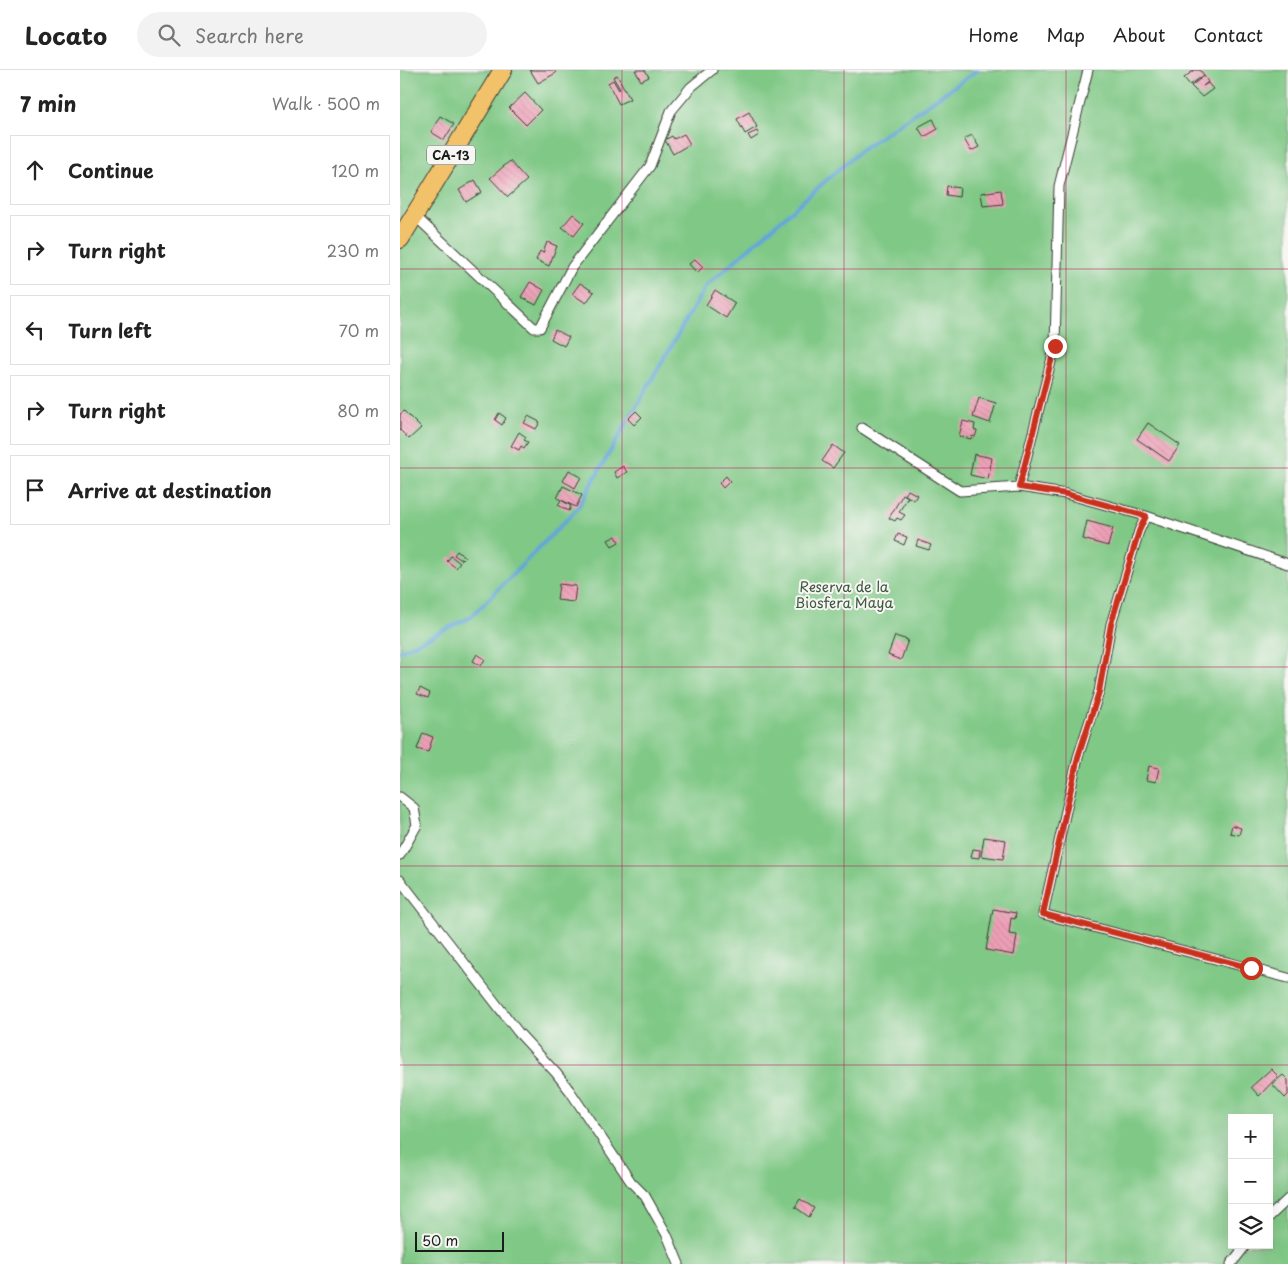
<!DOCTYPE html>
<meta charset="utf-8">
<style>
body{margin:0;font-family:"Playpen Sans",sans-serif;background:#f2f2f2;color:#222}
.controls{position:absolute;right:15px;bottom:15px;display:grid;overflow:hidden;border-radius:0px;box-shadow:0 5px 20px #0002}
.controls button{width:45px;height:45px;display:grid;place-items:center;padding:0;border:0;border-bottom:1px solid #e0e0e0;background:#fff;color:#222;font:25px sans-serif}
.scale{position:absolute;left:15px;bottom:12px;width:89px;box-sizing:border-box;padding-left:5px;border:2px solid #1c1c1c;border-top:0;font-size:14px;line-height:18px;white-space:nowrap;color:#1c1c1c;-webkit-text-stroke:4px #f6f6f2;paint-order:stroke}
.stop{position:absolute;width:15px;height:15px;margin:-11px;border:4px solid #c8321e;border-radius:50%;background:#fff}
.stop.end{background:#c8321e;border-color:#fff;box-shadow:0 1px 5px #0008}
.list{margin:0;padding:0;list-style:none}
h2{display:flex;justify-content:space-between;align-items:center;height:65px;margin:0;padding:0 20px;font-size:21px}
h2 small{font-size:16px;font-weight:400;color:#767676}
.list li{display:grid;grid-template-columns:32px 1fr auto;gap:15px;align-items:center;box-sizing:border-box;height:70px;margin:0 10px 10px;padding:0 10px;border:1px solid #e0e0e0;border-radius:0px}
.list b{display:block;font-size:19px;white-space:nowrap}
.list em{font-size:16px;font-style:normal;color:#767676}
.icon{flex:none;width:28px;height:28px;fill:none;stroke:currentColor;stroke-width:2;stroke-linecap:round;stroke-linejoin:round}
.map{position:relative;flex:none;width:888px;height:1194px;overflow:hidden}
header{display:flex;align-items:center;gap:30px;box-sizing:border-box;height:70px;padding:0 25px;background:#fff;border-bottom:1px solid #e0e0e0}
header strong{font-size:24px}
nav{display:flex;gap:28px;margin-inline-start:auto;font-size:18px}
.search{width:350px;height:45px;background:#f2f2f2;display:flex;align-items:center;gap:12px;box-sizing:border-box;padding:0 18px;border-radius:28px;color:#767676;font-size:19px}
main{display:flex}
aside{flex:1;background:#fff}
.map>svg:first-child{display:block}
</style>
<header>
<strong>Locato</strong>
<div class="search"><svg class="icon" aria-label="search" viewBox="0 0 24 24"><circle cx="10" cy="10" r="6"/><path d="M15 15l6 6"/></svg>Search here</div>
<nav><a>Home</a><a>Map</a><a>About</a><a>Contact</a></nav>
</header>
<main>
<aside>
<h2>7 min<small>Walk · 500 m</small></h2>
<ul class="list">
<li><svg class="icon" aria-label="ahead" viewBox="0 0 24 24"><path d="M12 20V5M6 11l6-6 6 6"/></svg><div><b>Continue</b></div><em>120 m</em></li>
<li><svg class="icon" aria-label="right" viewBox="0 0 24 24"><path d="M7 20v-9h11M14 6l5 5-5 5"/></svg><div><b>Turn right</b></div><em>230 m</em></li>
<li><svg class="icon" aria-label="left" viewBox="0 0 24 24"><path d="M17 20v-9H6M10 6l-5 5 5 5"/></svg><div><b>Turn left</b></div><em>70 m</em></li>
<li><svg class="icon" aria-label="right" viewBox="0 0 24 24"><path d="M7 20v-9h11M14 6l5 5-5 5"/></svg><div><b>Turn right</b></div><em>80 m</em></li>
<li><svg class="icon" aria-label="arrive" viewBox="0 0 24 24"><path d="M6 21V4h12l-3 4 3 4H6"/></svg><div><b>Arrive at destination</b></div></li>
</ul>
</aside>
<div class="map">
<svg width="888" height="1194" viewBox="0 0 888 1194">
<defs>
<pattern id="building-back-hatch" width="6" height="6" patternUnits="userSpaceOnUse" patternTransform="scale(1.25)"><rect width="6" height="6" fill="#eea0b7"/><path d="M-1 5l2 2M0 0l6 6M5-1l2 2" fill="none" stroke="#cc899d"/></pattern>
</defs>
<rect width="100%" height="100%" fill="#f6f6f2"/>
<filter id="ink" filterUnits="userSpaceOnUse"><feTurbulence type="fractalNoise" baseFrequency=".02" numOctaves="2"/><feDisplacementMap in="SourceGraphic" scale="10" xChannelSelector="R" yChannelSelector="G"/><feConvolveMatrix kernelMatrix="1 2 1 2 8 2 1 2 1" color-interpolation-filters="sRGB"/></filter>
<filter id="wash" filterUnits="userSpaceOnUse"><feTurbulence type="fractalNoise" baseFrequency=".0096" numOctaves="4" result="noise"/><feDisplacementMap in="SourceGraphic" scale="20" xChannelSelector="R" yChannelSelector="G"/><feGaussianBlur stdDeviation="1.12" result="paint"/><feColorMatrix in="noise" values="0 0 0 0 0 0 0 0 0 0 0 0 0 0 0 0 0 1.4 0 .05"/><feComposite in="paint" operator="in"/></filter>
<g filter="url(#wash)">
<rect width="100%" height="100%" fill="#f3e1c8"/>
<path fill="#7fc885" stroke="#4e7250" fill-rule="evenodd" d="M0,0H888V1194H0ZM832,1048H869V1175H832Z"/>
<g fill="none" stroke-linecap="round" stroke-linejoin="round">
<path stroke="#64a6d8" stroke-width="4" d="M0,581L71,547L177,439L306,216L461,80L578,0"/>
</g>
<g id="blocks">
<path fill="url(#building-back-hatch)" d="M130,0H154L156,3L138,13Z
M235,0H245L249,7L241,11Z
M794,0H800L804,5L790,15L784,8Z
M217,5L230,29L219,34L208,13L213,10L219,20L220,19L213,7Z
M804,6L808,12L803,16L808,13L813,19L802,27L791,16Z
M125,23L141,40L126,55L109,38Z
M349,42L357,57L345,64L337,49Z
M40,46L54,54L44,70L31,62Z
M533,49L538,59L524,67L518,57Z
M357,61L359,65L351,70L348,65Z
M284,64L290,74L273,84L265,70L272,66L274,69Z
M572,65L579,77L571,81L564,69Z
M110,91L127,110L108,127L90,108Z
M75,110L82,122L66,132L59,120Z
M547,116L560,118L559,127L546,125Z
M601,120L603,134L583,136L581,123Z
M173,144L184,153L174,166L162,157Z
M147,172L157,176L149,196L136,190L140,181L143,183Z
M295,189L303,197L297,203L289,194Z
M130,212L144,220L136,235L121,227Z
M180,213L194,222L186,233L172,224Z
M315,220L335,233L326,248L306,235Z
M155,260L169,267L164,276L151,269Z
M579,328L596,333L590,353L573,347Z
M4,341L21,358L9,369L0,360V344Z
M236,341L242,347L234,355L228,349Z
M99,343L106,348L102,355L95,350Z
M128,346L140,352L136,359L124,353Z
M563,351L575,354L574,360L577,361L575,367L572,366L571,369L559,366Z
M748,353L780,375L769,391L737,369Z
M119,362L126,367L124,370L128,372L124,378L121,376L119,380L111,376Z
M433,375L444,383L433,398L422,391Z
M574,384L592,388L588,409L570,405Z
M223,396L227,402L217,408L214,402Z
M169,400L181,407L175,418L163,411Z
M326,406L330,411L323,418L319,413Z
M163,416L182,425L176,437L157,428Z
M508,420L517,425L514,430L505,425Z
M503,424L508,427L499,442L505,445L501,450L497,448L495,451L489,448Z
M161,430L171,436L169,441L158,435Z
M687,451L713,458L708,476L683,469Z
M498,464L507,467L504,475L495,471Z
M216,466L219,472L212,476L208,470Z
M518,470L531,475L529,480L516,476Z
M57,481L65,487L62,490L54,485Z
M51,486L60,493L56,498L47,491Z
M159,514L176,516L174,532L157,530Z
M495,566L508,570L501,590L488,585Z
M77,584L85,589L81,596L73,591Z
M20,618L30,623L28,628L17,624Z
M23,663L33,667L28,682L17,679Z
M749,696L759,698L756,712L746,710Z
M832,755L841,758L839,765L830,763Z
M584,767L606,770L603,789L581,786Z
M573,779L580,780L579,788L571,787Z
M593,839L616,843L615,849L611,848L609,864L617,865L614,885L586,880Z
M871,999L878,1006L859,1026L851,1017Z
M883,1005L888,1010V1025L885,1028L872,1014Z
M400,1129L414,1138L409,1147L395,1137Z"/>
</g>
</g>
<g filter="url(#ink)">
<use href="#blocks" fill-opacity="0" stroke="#3c3a36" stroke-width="1"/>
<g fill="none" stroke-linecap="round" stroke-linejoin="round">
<defs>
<path id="street" d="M14,145L134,258H140L172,197L250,96L271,41L291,17L312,0
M462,358L560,421L619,417L666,424L746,446L888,494
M619,417L655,276L659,116L688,0
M746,446L739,461L711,554L699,622L678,687L643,844L888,908
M0,727L14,738L17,755L0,785
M0,810L118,962L156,1003L170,1021L231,1112L245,1126L267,1165L279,1194
M869,1147L888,1129
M831,1194L846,1175"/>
<path id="highway" d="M0,169L103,0"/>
</defs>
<use href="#street" stroke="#3c3a36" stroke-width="11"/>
<use href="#highway" stroke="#3c3a36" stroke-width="20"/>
<use href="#street" stroke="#fff" stroke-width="9"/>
<use href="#highway" stroke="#f2c26a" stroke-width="18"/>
</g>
</g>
<g fill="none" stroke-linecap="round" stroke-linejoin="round" filter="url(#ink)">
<path stroke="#c8321e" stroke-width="6" d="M655,276L619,417L666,424L746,446L739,461L711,554L699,622L678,687L643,844L851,898"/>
</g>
<path fill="none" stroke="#c2185b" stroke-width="1" stroke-opacity="0.55" d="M222,0V1194M444,0V1194M666,0V1194M0,199H888M0,398H888M0,597H888M0,796H888M0,995H888"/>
<g text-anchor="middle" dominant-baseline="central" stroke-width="4" stroke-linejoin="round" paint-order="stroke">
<rect fill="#f6f6f2" stroke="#5d5d5c" stroke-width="1" x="27" y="75.5" width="48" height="19" rx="4"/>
<g font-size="12" font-weight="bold" fill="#1c1c1c">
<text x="51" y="85">CA-13</text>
</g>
<g font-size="14" fill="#3f5841" stroke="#f6f6f2">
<text x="444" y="516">Reserva de la<tspan x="444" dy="16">Biosfera Maya</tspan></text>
</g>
</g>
</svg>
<div class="controls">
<button>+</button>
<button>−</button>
<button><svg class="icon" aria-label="layers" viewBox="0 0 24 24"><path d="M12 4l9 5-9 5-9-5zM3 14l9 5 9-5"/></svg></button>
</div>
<div class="scale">50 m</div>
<div class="stop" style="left:851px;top:898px"></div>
<div class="stop end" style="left:655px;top:276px"></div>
</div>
</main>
